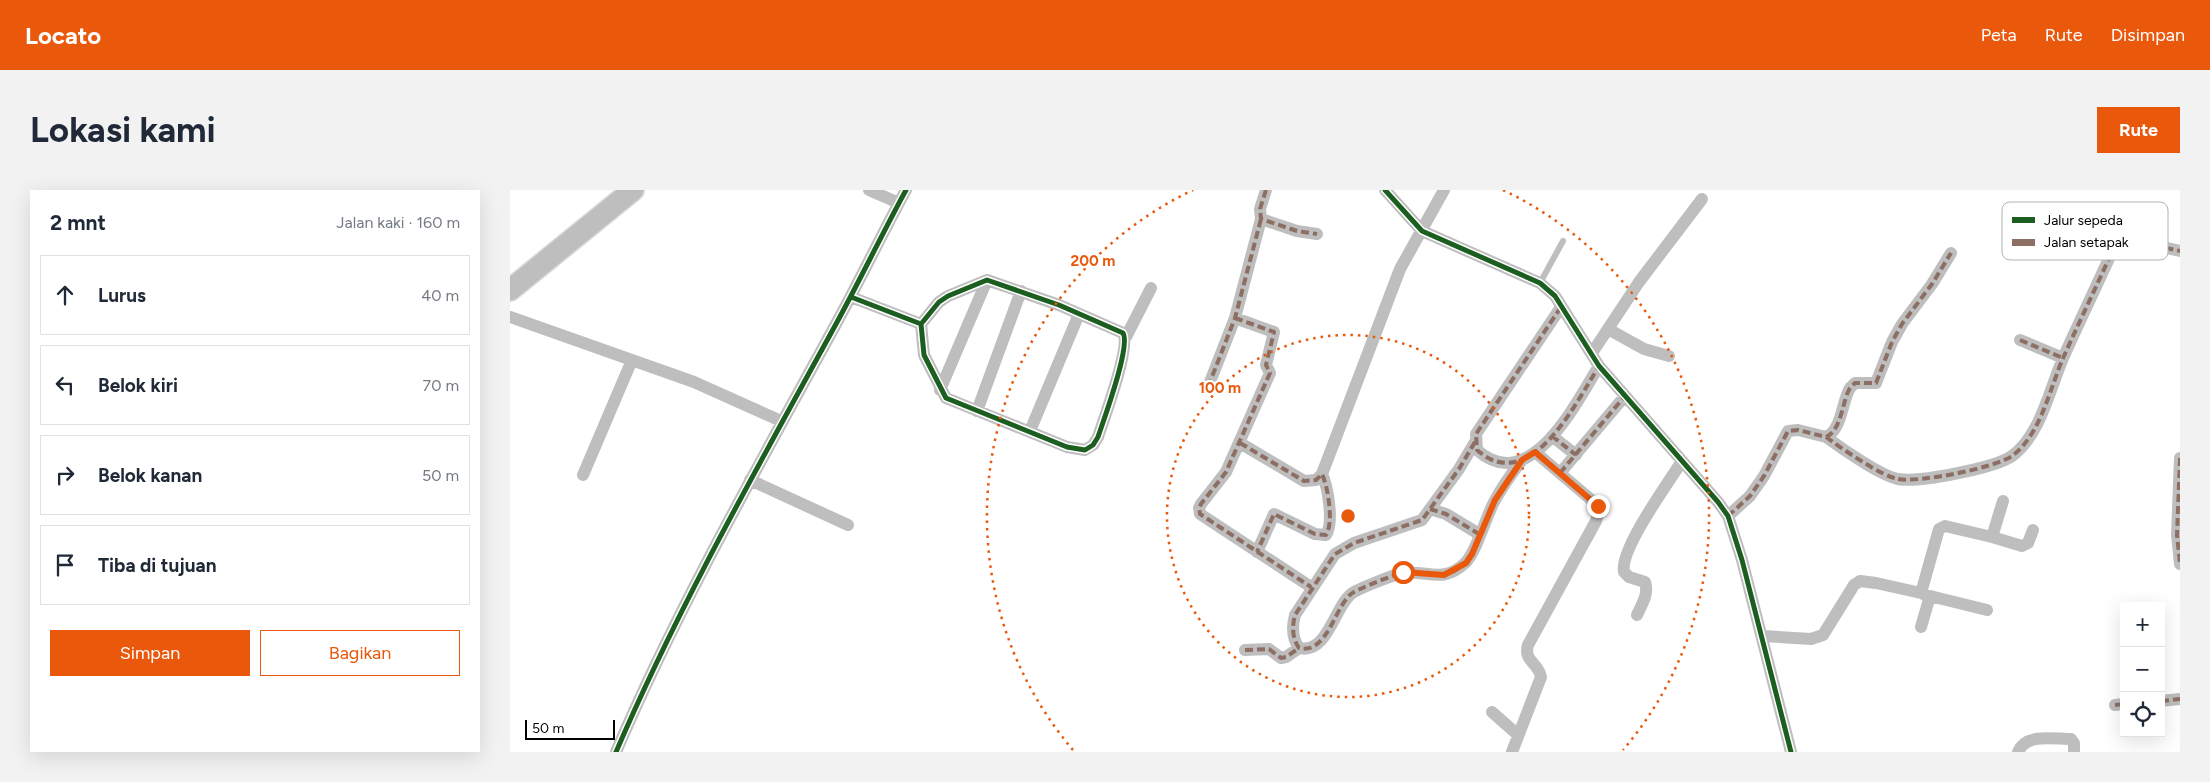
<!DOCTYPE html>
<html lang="id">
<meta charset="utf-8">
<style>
body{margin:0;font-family:Figtree,sans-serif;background:#f2f2f3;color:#1f2937}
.controls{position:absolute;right:15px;bottom:15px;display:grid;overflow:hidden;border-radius:0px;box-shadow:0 5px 20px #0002}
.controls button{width:45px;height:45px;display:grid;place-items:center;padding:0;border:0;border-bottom:1px solid #e0e1e3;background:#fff;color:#1f2937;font:25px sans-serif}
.scale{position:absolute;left:15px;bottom:12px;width:90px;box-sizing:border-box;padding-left:5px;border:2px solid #000;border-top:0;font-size:14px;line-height:18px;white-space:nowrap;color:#000;-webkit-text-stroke:4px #fff;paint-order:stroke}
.stop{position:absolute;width:15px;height:15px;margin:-11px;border:4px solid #ea580c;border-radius:50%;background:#fff}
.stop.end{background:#ea580c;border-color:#fff;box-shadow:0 1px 5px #0008}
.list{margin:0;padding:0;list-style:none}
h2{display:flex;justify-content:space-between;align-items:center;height:65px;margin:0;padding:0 20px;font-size:21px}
h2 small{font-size:16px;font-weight:400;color:#747a83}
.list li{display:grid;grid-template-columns:32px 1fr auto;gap:15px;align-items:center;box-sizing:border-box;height:80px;margin:0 10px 10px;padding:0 10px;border:1px solid #e0e1e3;border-radius:0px}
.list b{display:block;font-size:19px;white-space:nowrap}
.list em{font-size:16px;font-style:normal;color:#747a83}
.actions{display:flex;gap:10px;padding:15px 20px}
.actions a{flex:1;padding:11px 0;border:1px solid #ea580c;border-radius:0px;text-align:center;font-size:18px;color:#ea580c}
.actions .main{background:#ea580c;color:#fff}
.icon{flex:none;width:28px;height:28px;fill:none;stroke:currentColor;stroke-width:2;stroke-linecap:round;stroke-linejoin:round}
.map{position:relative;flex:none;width:1670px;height:562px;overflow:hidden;border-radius:0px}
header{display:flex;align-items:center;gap:30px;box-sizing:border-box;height:70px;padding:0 25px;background:#ea580c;color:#fff}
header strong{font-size:24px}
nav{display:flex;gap:28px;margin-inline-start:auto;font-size:18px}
.intro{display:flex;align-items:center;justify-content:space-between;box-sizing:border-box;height:120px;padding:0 30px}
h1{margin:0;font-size:35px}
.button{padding:12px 22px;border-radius:0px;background:#ea580c;color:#fff;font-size:18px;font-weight:700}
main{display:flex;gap:30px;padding:0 30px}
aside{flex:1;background:#fff;border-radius:0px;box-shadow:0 5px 20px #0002}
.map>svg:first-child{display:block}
</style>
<header>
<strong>Locato</strong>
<nav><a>Peta</a><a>Rute</a><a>Disimpan</a></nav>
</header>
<div class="intro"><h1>Lokasi kami</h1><a class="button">Rute</a></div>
<main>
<aside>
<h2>2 mnt<small>Jalan kaki · 160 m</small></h2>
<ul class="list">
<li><svg class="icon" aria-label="ahead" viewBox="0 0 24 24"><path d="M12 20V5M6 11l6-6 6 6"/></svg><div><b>Lurus</b></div><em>40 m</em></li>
<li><svg class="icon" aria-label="left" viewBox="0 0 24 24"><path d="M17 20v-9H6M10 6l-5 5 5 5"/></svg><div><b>Belok kiri</b></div><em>70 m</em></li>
<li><svg class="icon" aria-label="right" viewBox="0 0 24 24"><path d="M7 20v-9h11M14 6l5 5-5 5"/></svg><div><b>Belok kanan</b></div><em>50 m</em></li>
<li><svg class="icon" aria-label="arrive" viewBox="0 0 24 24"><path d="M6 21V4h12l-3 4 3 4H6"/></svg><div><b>Tiba di tujuan</b></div></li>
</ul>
<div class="actions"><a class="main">Simpan</a><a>Bagikan</a></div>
</aside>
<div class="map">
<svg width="1670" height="562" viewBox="0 0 1670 562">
<rect width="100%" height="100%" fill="#fff"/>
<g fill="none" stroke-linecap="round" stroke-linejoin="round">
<defs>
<path id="trunk" d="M0,100L123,0"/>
</defs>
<use href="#trunk" stroke="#dbdbdb" stroke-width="24"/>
<path stroke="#bebebe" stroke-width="6" d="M1030,93L1053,51"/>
<path stroke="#bebebe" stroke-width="12" d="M359,0L389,13
M756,0L750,19L751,29L787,41L807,44
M875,0L912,41L1030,93L1045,106L1089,176L1208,312L1218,326L1232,370L1281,562
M341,107L411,134L414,165L436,208L557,257L575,260L583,255L588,247C594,229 621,156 613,143L549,115L477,90L438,106L429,112L411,134
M1051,117L966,244L967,260C1020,307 1066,213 1089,176
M0,127L184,192L271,231
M725,128L764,142L756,175L760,183L716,282L691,314L689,318L690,324L801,397
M1098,139L1134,159L1159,166
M616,147L641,98
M1510,150L1553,168
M1082,163L1129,92L1192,9
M698,197L725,128L751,29
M430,200L477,90
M467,221L511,101
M520,241L569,124
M1042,246L1066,265
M1316,247C1331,258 1371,286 1388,289C1408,293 1485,278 1502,266C1531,245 1540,197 1554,166C1571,128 1589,91 1606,53L1612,48L1617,49L1670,61
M965,252L949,279L912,330L844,353L825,364L785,425C782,436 782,448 789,458C819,465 825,412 844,402C851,398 887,383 894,383C918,380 933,394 955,373C966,363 976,327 984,312C992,297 1002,283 1012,270
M730,253L794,291L806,290L812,284L890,79L934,0
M1670,268L1667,345L1670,374
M1050,283L1115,206
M73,285L122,170
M240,290L338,335
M920,319L936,324L969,344
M1218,326L1240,306L1254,286L1278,241L1288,240L1316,247C1332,240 1332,211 1340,198L1345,193H1366L1382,152L1392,134L1422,94L1441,63
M1482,347L1512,356L1518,353L1523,340
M747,362L764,324L805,344L816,345C824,333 818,297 812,284
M1420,406L1477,420
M1127,425C1132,414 1139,404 1135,392L1119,387L1114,382C1109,360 1159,292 1172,271
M1411,437L1420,406L1413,404
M1253,446L1301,449L1313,445L1344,395L1350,391L1366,393L1411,403L1429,339L1435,336L1482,347L1493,311
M735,460L759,459L771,468L776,467L789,458
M1651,511L1670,509
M1605,515L1614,514
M982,522L1008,545
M106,562C169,415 249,275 326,134C350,90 372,44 396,0
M1002,562L1031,487C1029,473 1013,471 1018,455L1086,331L1089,321L1085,313L1025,262
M1508,562C1516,543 1543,549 1561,549L1564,553V562"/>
<use href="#trunk" stroke="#bebebe" stroke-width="21"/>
<path stroke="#8d6e63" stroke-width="4" stroke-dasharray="8 4" stroke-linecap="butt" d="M756,0L750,19L751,29L787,41L807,44
M1051,117L966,244L967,260C1020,307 1066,213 1089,176
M725,128L764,142L756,175L760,183L716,282L691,314L689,318L690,324L801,397
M1510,150L1553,168
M698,197L725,128L751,29
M1042,246L1066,265
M1316,247C1331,258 1371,286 1388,289C1408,293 1485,278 1502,266C1531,245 1540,197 1554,166C1571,128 1589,91 1606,53L1612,48L1617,49L1670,61
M965,252L949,279L912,330L844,353L825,364L785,425C782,436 782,448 789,458C819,465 825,412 844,402C851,398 887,383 894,383C918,380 933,394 955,373C966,363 976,327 984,312C992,297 1002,283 1012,270
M730,253L794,291L806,290L812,284C818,297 824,333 816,345L805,344L764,324L747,362
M1670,268L1667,345L1670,374
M1050,283L1115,206
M920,319L936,324L969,344
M1218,326L1240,306L1254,286L1278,241L1288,240L1316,247C1332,240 1332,211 1340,198L1345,193H1366L1382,152L1392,134L1422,94L1441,63
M735,460L759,459L771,468L776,467L789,458
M1651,511L1670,509
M1605,515L1614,514"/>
<defs>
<path id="cycleway" d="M875,0L912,41L1030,93L1045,106L1089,176L1208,312L1218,326L1232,370L1281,562
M341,107L411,134L414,165L436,208L557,257L575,260L583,255L588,247C594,229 621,156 613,143L549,115L477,90L438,106L429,112L411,134
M106,562C169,415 249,275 326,134C350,90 372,44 396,0"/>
</defs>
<use href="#cycleway" stroke="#fff" stroke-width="8"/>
<use href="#cycleway" stroke="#1b5e20" stroke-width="5"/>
</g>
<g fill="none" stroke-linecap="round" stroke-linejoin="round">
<path stroke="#ea580c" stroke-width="6" d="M893,382L934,385L956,373L962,364L985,310L1012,270L1025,262L1088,316"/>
</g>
<g fill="none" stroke="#e8590c" stroke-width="2.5" stroke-dasharray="2.5 5">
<circle cx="838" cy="326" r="181"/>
<path d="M563 560A361 361 0 0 1 683 0M993 0A361 361 0 0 1 1113 560"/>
</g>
<rect x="1492" y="12" width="166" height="58" rx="8" fill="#fff" stroke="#b2b2b2" stroke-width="1"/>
<rect x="1502" y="27" width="23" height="6" fill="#1b5e20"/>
<rect x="1502" y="49" width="23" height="7" fill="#8d6e63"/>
<g font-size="14" fill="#000">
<text x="1534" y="35">Jalur sepeda</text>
<text x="1534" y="57">Jalan setapak</text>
</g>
<circle cx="838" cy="326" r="8" fill="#e8590c" stroke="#fff" stroke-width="2.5"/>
<g font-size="15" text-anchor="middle" font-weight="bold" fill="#e8590c" stroke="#fff" stroke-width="4.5" stroke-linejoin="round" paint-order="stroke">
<text x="583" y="76">200 m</text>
<text x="710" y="203">100 m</text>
</g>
</svg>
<div class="controls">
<button>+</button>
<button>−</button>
<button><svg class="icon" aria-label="locate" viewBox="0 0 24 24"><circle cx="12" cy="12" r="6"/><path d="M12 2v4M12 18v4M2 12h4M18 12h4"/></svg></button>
</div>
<div class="scale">50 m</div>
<div class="stop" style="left:893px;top:382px"></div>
<div class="stop end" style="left:1088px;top:316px"></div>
</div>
</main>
